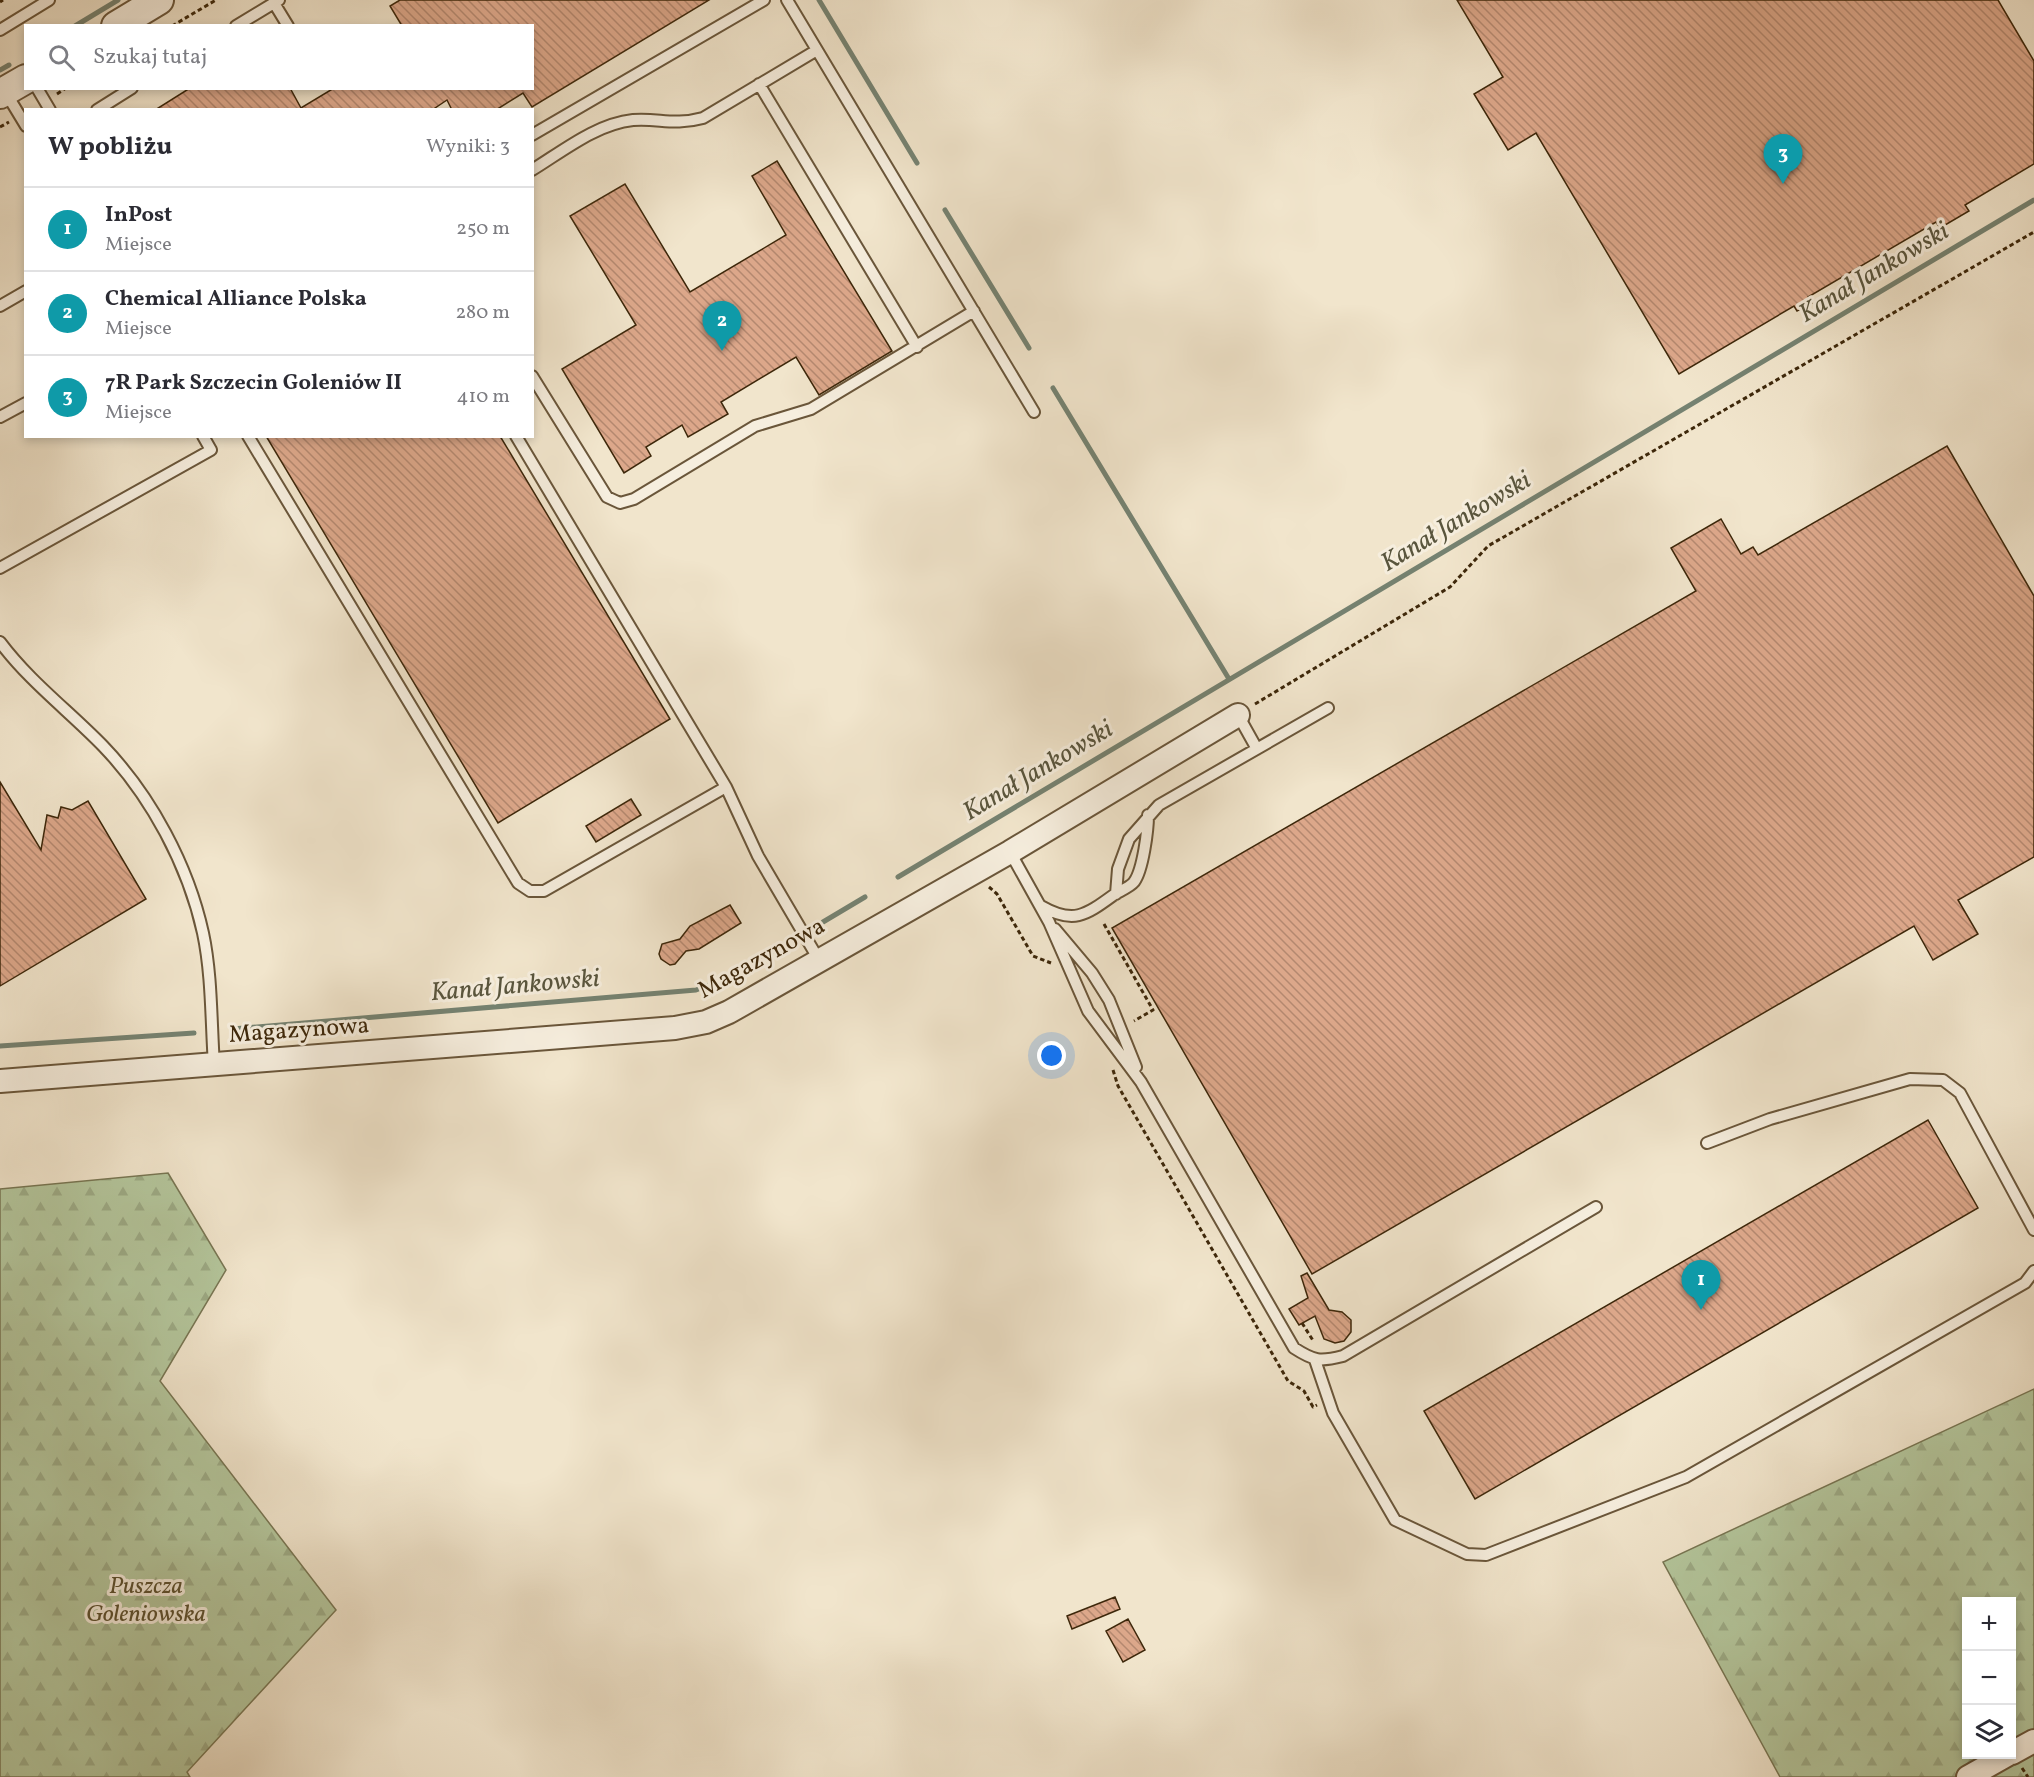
<!DOCTYPE html>
<html lang="pl">
<meta charset="utf-8">
<style>
body{margin:0;font-family:Vollkorn,serif;background:#f7f7f7;color:#2b2b33}
.controls{position:absolute;right:18px;bottom:18px;display:grid;overflow:hidden;border-radius:0px;box-shadow:0 3px 9px #0003}
.controls button{width:54px;height:54px;display:grid;place-items:center;padding:0;border:0;border-bottom:2px solid #e1e1e2;background:#fff;color:#2b2b33;font:30px sans-serif}
.you{position:absolute;left:1052px;top:1056px;width:21px;height:21px;margin:-15px;border:4px solid #fff;border-radius:50%;background:#1a73e8;box-shadow:0 0 0 9px #1a73e833}
.badge{display:grid;place-items:center;width:39px;height:39px;border-radius:50%;background:#ea580c;color:#fff;font-size:20px;font-weight:700}
.pin{position:absolute;translate:-50% -50px;filter:drop-shadow(0 2px 3px #0008)}
.pin::after{content:'';position:absolute;top:32px;width:21px;height:18px;background:inherit;clip-path:polygon(0 0,100% 0,50% 100%)}
.list{margin:0;padding:0;list-style:none}
h2{display:flex;justify-content:space-between;align-items:center;height:78px;margin:0;padding:0 24px;font-size:26px}
h2 small{font-size:20px;font-weight:400;color:#7c7c81}
.list li{display:grid;grid-template-columns:39px 1fr auto;gap:18px;align-items:center;box-sizing:border-box;height:84px;padding:0 24px;border-top:2px solid #e1e1e2}
.list b{display:block;font-size:22px;white-space:nowrap}
.list p{margin:0;font-size:20px;white-space:nowrap;color:#7c7c81}
.list em{font-size:20px;font-style:normal;color:#7c7c81}
.icon{flex:none;width:33px;height:33px;fill:none;stroke:currentColor;stroke-width:2;stroke-linecap:round;stroke-linejoin:round}
.map{position:relative;flex:none;width:2034px;height:1777px;overflow:hidden}
.search{position:absolute;background:#fff;box-shadow:0 3px 9px #0003;left:24px;top:24px;width:510px;height:66px;display:flex;align-items:center;gap:15px;box-sizing:border-box;padding:0 21px;border-radius:0px;color:#7c7c81;font-size:22px}
.panel{position:absolute;background:#fff;box-shadow:0 3px 9px #0003;left:24px;top:108px;width:510px;height:330px;border-radius:0px}
.map>svg:first-child{display:block}
</style>
<div class="map">
<svg width="2034" height="1777" viewBox="0 0 2034 1777">
<defs>
<pattern id="forest-firs" width="22" height="20" patternUnits="userSpaceOnUse" patternTransform="scale(1.5)"><rect width="22" height="20" fill="#b4c69c"/><path d="M5 1l3.5 6h-7zM16 11l3.5 6h-7z" fill="#9caa85"/></pattern>
<pattern id="building-back-hatch" width="6" height="6" patternUnits="userSpaceOnUse" patternTransform="scale(1.5)"><rect width="6" height="6" fill="#dca78a"/><path d="M-1 5l2 2M0 0l6 6M5-1l2 2" fill="none" stroke="#b4886f"/></pattern>
</defs>
<rect width="100%" height="100%" fill="#f1e5cc"/>
<filter id="stains"><feTurbulence type="fractalNoise" baseFrequency=".00333" numOctaves="4"/><feColorMatrix values="0 0 0 0 .2 0 0 0 0 .09 0 0 0 0 .02 0 0 0 .5 -.17"/></filter>
<radialGradient id="worn" r=".72"><stop offset=".6" stop-color="#630" stop-opacity="0"/><stop offset="1" stop-color="#630" stop-opacity=".3"/></radialGradient>
<path fill="url(#forest-firs)" stroke="#787653" stroke-width="1.5" fill-rule="evenodd" d="M168,1173L226,1270L160,1381L336,1610L187,1772L190,1777H0V1189Z
M2034,1389V1777H1780L1663,1562ZM1966,1602H2012V1754H1966Z"/>
<g fill="none" stroke-linecap="round" stroke-linejoin="round">
<path stroke="#758271" stroke-width="5" d="M819,0L917,163
M75,26L118,0
M0,70L9,65
M945,210L1029,348
M1053,388L1229,679
M898,877L2034,200
M823,922L865,897
M232,1029L696,990L725,979L789,942
M0,1046L194,1033"/>
</g>
<path fill="url(#building-back-hatch)" stroke="#3d270a" stroke-width="1.5" d="M400,0H709L532,107L523,93L496,110H452L447,100L432,110H155L190,88H290L301,108L334,88H532V26H402L390,6Z
M1457,0H1998L2034,61V164L1965,205L1969,211L1940,228L1936,222L1808,297L1812,303L1797,311L1794,306L1679,374L1536,133L1508,150L1474,94L1503,77Z
M777,161L892,351L819,395L796,357L721,402L728,414L688,437L682,425L646,447L651,456L624,473L562,369L636,325L570,216L625,184L690,292L786,235L752,176Z
M266,436H500L670,719L498,823Z
M1947,446L2034,596V857L1958,900L1978,934L1933,960L1914,926L1312,1274L1112,928L1696,591L1671,548L1721,519L1741,554L1753,547L1758,555Z
M0,782L41,850L47,815L58,818L61,807L72,810L88,801L146,899L0,986Z
M631,799L641,815L596,842L586,826Z
M730,905L741,923L699,949L686,951L675,964L670,965L661,959L659,954L662,944L680,939L690,926Z
M1928,1120L1978,1208L1475,1499L1424,1411Z
M1307,1273L1329,1310L1342,1312L1351,1320V1332L1344,1341L1335,1343L1324,1339L1315,1316L1299,1325L1289,1309L1308,1298L1301,1276Z
M1115,1597L1120,1609L1072,1629L1067,1616Z
M1128,1619L1145,1650L1123,1662L1106,1631Z"/>
<g fill="none" stroke-linecap="round" stroke-linejoin="round">
<defs>
<path id="service" d="M787,0L1034,412
M274,3L288,26
M236,26L279,0
M0,30L49,0
M759,84L917,347
M37,88L50,110
M6,93L26,126
M97,110L132,88
M532,135L764,0
M532,170C563,151 596,124 633,120C660,118 673,126 703,118L817,50
M0,306L26,291
M532,376L607,497L620,503L634,499L755,426L811,409L974,311
M0,417L26,403
M248,436L518,883L530,891H544L726,787L516,436
M0,568L211,450L203,436
M0,642C30,682 69,711 103,746C151,796 188,865 203,933C212,975 211,1022 214,1065
M1238,715L1257,749
M726,787L758,856L819,960
M1010,852L1049,922L1088,1011L1141,1082L1294,1348C1314,1361 1320,1362 1343,1356L1596,1207
M1116,894L1118,869L1129,839L1159,805L1328,708
M1041,906C1074,925 1086,915 1115,894C1120,891 1130,887 1134,882C1143,870 1148,830 1148,815
M1055,929L1092,973L1109,1000L1136,1067
M1707,1143L1770,1119L1910,1079L1943,1080L1960,1093L2034,1230
M1315,1360L1333,1413L1395,1520L1467,1554L1486,1555L1686,1477L2025,1283L2034,1271"/>
<path id="minor" d="M0,1081L675,1028L706,1022L729,1012L1010,852L1238,715
M2012,1753L2034,1741
M1968,1777L2009,1754"/>
<path id="tertiary" d="M116,26L159,0
M0,94L26,79"/>
</defs>
<use href="#service" stroke="#6a563a" stroke-width="14"/>
<use href="#minor" stroke="#6a563a" stroke-width="26"/>
<use href="#tertiary" stroke="#6a563a" stroke-width="32"/>
<path stroke="#3d270a" stroke-width="3" stroke-dasharray="4.5 3" stroke-linecap="butt" d="M0,2L3,0
M172,26L216,0
M57,94L66,88
M0,127L9,122
M1255,704L1450,587L1488,546L2034,232
M989,887L997,894L1033,956L1051,963
M1104,924L1153,1010L1134,1021
M1113,1070L1118,1086L1288,1381L1304,1391L1313,1407L1317,1405
M1302,1323L1314,1342
M2022,1768L2028,1777"/>
<use href="#service" stroke="#f6eede" stroke-width="10"/>
<use href="#minor" stroke="#f6eede" stroke-width="22"/>
<use href="#tertiary" stroke="#f6eede" stroke-width="28"/>
</g>
<g text-anchor="middle" dominant-baseline="central" stroke-width="6" stroke-linejoin="round" paint-order="stroke">
<g font-size="24" fill="#3d270a" stroke="#f6eede">
<text transform="translate(762 959) rotate(-29)">Magazynowa</text>
<text transform="translate(299 1031) rotate(-4)">Magazynowa</text>
</g>
<g font-size="24" font-style="italic" fill="#5b4f2e" stroke="#f6eede">
<text x="146" y="1587">Puszcza<tspan x="146" dy="28">Goleniowska</tspan></text>
</g>
<g font-size="26" font-style="italic" fill="#59553d" stroke="#f6eede">
<text transform="translate(1874 273) rotate(-31)">Kanał Jankowski</text>
<text transform="translate(1456 522) rotate(-31)">Kanał Jankowski</text>
<text transform="translate(1038 771) rotate(-31)">Kanał Jankowski</text>
<text transform="translate(515 986) rotate(-5)">Kanał Jankowski</text>
</g>
</g>
<rect width="100%" height="100%" filter="url(#stains)"/>
<rect width="100%" height="100%" fill="url(#worn)"/>
</svg>
<div class="controls">
<button>+</button>
<button>−</button>
<button><svg class="icon" aria-label="layers" viewBox="0 0 24 24"><path d="M12 4l9 5-9 5-9-5zM3 14l9 5 9-5"/></svg></button>
</div>
<div class="you"></div>
<div class="pin badge" style="left:1701px;top:1310px;background:#0f9aa8">1</div>
<div class="pin badge" style="left:722px;top:351px;background:#0f9aa8">2</div>
<div class="pin badge" style="left:1783px;top:184px;background:#0f9aa8">3</div>
<div class="search"><svg class="icon" aria-label="search" viewBox="0 0 24 24"><circle cx="10" cy="10" r="6"/><path d="M15 15l6 6"/></svg>Szukaj tutaj</div>
<section class="panel">
<h2>W pobliżu<small>Wyniki: 3</small></h2>
<ul class="list">
<li><span class="badge" style="background:#0f9aa8">1</span><div><b>InPost</b><p>Miejsce</p></div><em>250 m</em></li>
<li><span class="badge" style="background:#0f9aa8">2</span><div><b>Chemical Alliance Polska</b><p>Miejsce</p></div><em>280 m</em></li>
<li><span class="badge" style="background:#0f9aa8">3</span><div><b>7R Park Szczecin Goleniów II</b><p>Miejsce</p></div><em>410 m</em></li>
</ul>
</section>
</div>
